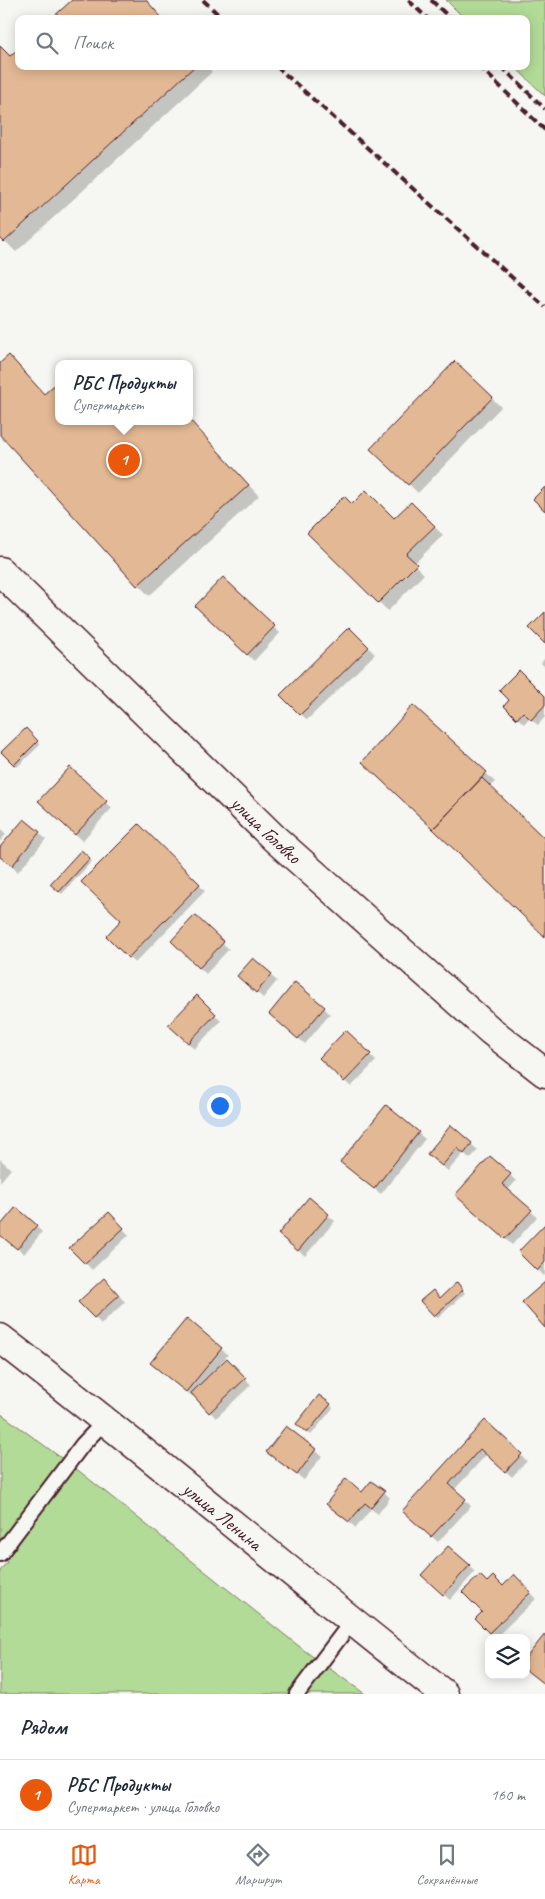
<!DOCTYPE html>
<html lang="ru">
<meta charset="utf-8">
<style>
body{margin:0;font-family:Caveat,sans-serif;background:#f6f6f7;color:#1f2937}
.controls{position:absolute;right:15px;bottom:15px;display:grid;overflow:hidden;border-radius:10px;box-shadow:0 2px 12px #0003}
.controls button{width:45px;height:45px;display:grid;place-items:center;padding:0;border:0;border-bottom:1px solid #e0e1e3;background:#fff;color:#1f2937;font:25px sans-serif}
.you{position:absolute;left:219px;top:1105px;width:18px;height:18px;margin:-12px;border:4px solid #fff;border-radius:50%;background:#1a73e8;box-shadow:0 0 0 8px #1a73e833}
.badge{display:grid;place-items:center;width:32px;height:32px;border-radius:50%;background:#ea580c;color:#fff;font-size:16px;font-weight:700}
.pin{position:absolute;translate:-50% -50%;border:2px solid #fff;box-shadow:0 1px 5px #0006}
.popup{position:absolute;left:55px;top:360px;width:138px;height:65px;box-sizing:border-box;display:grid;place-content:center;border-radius:10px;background:#fff;filter:drop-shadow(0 1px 4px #0005);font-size:16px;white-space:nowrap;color:#747a83}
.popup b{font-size:19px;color:#1f2937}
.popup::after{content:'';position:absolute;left:50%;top:100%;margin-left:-10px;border:10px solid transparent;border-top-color:#fff}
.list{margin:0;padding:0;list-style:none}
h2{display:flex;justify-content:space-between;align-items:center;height:65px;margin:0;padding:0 20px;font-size:21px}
h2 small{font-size:16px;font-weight:400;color:#747a83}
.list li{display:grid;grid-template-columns:32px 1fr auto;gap:15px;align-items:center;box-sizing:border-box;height:70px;padding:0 20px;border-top:1px solid #e0e1e3}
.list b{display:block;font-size:19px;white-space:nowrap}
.list p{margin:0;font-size:16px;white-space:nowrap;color:#747a83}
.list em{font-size:16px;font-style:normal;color:#747a83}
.icon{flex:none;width:28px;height:28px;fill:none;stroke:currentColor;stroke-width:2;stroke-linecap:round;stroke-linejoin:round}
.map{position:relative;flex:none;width:545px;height:1694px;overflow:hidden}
.search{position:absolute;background:#fff;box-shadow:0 2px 12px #0003;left:15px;right:15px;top:15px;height:55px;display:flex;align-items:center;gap:12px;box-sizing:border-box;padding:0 18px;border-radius:10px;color:#747a83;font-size:19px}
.sheet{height:135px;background:#fff}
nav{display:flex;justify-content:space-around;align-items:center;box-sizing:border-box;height:70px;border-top:1px solid #e0e1e3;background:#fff;font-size:14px;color:#747a83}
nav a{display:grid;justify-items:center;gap:2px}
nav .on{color:#ea580c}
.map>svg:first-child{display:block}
</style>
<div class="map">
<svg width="545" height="1694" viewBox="0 0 545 1694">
<rect width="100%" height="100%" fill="#f6f6f2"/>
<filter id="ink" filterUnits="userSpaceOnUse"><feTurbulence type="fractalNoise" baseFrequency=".02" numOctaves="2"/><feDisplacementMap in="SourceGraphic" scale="10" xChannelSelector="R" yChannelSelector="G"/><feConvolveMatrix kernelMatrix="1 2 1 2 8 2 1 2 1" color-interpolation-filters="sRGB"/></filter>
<g filter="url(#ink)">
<path fill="#b2db97" stroke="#7e7d61" d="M446,0H545V96L514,66H526V19H465Z
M0,1413L79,1471L305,1651L365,1694H0V1571L7,1562L0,1557Z"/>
<path fill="#0003" d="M0,46L19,66H207L212,72L16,252L0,236Z
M455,363L501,407L418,493L372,449Z
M0,365L45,395L59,382V421L189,420L259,496L149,596L0,433Z
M411,504L443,535L414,564L424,574L388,611L309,533L352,506L394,520Z
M223,579L280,633L254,661L197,606Z
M349,629L375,654L307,720L282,695Z
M545,658V667L541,663Z
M545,697V717L538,725L529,718L524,724L505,706Z
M26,730L40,745L17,767L2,752Z
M372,771L486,773L495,782L490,787L545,841V935Z
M106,802L112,808L82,841L46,807Z
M24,820L46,839L18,872L0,855V849Z
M139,825L205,891L135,963L107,936L122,920Z
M0,828L6,834L0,842Z
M81,852L92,861L62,894L52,884Z
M195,917L229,949L206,974L172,941Z
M253,960L277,981L263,998L245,982Z
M197,997L221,1021L194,1049L170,1025Z
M324,1008L330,1014L305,1044L270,1014Z
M346,1032L376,1061L351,1087L321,1058Z
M386,1107L425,1139L381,1194L348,1168Z
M451,1127L478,1150L470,1159L464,1153L448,1171L435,1160Z
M0,1159L11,1169L0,1182Z
M510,1175L516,1181L508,1190L537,1217L512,1245L463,1201Z
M309,1199L335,1221L305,1256L286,1240Z
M108,1213L129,1235L92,1270L71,1248Z
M36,1226L42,1232L24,1254L0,1234V1228Z
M545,1226V1275L544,1276L520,1252Z
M104,1280L125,1302L101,1324L80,1302Z
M457,1284L465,1293L438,1318L422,1301L440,1300Z
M187,1320L228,1355L218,1366L220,1367L227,1360L251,1385L216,1418L194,1395L193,1397L158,1369Z
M330,1405L333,1408L311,1435L300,1427Z
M485,1422L527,1461L512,1477L487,1454L454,1490L471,1506L438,1542L410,1517Z
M286,1428L322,1456L304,1480L274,1458Z
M384,1492L390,1498L378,1514L371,1509L356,1528L334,1510L363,1493Z
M469,1566L475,1572L450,1600L429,1581Z
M514,1576L536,1599L495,1638L477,1619L484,1612L487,1584L503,1588Z"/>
<path fill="#e3b894" stroke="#4a1f2b" d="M72,0H146L163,19H51Z
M0,46L10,56L19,48V66H195L4,242L0,238Z
M9,355L44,394L59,381V421H189V419L249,485L137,586L0,435V363Z
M455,361L493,397L408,485L370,449Z
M545,487V511L533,499Z
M366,490L394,518L411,502L435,526L406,554L417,564L378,603L307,533L344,496L352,504Z
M223,577L275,626L247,655L195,606Z
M545,612V644L529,628Z
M349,627L369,647L300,715L280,695Z
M519,670L545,696V705L531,720L523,712L517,719L504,706L509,700L499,690Z
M413,705L487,772L433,829L362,762Z
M26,728L38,741L14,765L1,752Z
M70,767L107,801L75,835L38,801Z
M482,778L545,839V937L433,829Z
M24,819L40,832L12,866L0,857V847Z
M139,824L200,884L128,958L106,936L121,920L81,882Z
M81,850L90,858L59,892L50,884Z
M195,915L224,942L199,968L171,941Z
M253,958L272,974L256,993L237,976Z
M295,982L325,1007L298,1039L269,1014Z
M197,995L216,1014L188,1043L168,1025Z
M346,1030L371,1054L344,1082L319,1058Z
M386,1105L419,1132L374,1189L340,1162Z
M451,1125L472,1143L464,1154L457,1148L442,1166L427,1154Z
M490,1156L511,1174L502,1184L532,1210L505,1239L455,1195Z
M309,1197L329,1214L298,1251L278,1234Z
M16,1207L37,1225L17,1249L0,1235V1226Z
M109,1212L124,1228L85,1264L69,1248Z
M545,1224V1262L537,1271L518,1252Z
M104,1278L119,1295L94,1318L78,1302Z
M457,1282L463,1290L434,1316L420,1301L433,1290L440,1298Z
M545,1282V1328L522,1302Z
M187,1318L222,1348L186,1392L150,1363Z
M227,1358L246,1378L209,1413L191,1393Z
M319,1395L331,1404L307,1433L296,1424Z
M485,1420L522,1454L505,1472L480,1449L449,1484L466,1499L431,1537L402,1511Z
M286,1426L316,1449L297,1475L266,1452Z
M346,1478L362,1492L371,1481L385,1491L371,1508L365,1503L349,1522L326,1504Z
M448,1546L470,1565L443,1595L421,1575Z
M514,1574L531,1592L489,1633L475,1619L482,1612L462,1592L480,1575L487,1582L493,1576L503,1586Z
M545,1634V1685L526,1670V1658Z"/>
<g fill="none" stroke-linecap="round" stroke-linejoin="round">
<defs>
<path id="lane" d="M0,1554L83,1444L106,1420
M297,1694L352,1621"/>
<g id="secondary">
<path id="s1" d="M0,571L274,838L491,1031L545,1073"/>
<path id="s2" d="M0,1338C150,1454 295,1577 444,1694"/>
</g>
</defs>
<use href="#lane" stroke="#4a1f2b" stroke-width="18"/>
<use href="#secondary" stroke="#4a1f2b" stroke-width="31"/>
<use href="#lane" stroke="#f6f6f2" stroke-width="14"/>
<use href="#secondary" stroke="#f6f6f2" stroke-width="28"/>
<path stroke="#4a1f2b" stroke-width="4" stroke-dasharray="8 4" stroke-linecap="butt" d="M203,0L223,19
M408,0L428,19
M431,0L451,19
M276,66L545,307
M479,66L545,130
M501,66L545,109"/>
</g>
</g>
<g text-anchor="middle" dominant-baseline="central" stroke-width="4.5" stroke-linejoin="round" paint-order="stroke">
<g font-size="20" fill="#4a1f2b" stroke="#f6f6f2">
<text stroke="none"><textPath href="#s1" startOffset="371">улица Головко</textPath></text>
<text stroke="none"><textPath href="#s2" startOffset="285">улица Ленина</textPath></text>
</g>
</g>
</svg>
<div class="controls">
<button><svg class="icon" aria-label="layers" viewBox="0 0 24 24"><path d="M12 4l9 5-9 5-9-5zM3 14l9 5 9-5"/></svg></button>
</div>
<div class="you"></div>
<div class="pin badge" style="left:124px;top:460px">1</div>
<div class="popup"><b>РБС Продукты</b>Супермаркет</div>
<div class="search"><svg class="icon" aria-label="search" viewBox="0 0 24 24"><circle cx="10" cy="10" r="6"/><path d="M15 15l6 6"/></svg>Поиск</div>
</div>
<section class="sheet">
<h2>Рядом<small></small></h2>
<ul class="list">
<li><span class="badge">1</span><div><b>РБС Продукты</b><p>Супермаркет · улица Головко</p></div><em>160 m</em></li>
</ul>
</section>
<nav>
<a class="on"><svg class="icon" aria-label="map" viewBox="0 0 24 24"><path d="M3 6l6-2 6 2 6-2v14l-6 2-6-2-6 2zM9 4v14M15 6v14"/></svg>Карта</a>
<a><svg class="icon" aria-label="directions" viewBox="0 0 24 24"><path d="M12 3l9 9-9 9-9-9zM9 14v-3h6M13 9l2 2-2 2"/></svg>Маршрут</a>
<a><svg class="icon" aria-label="saved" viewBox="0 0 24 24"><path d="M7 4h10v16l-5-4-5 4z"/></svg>Сохранённые</a>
</nav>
